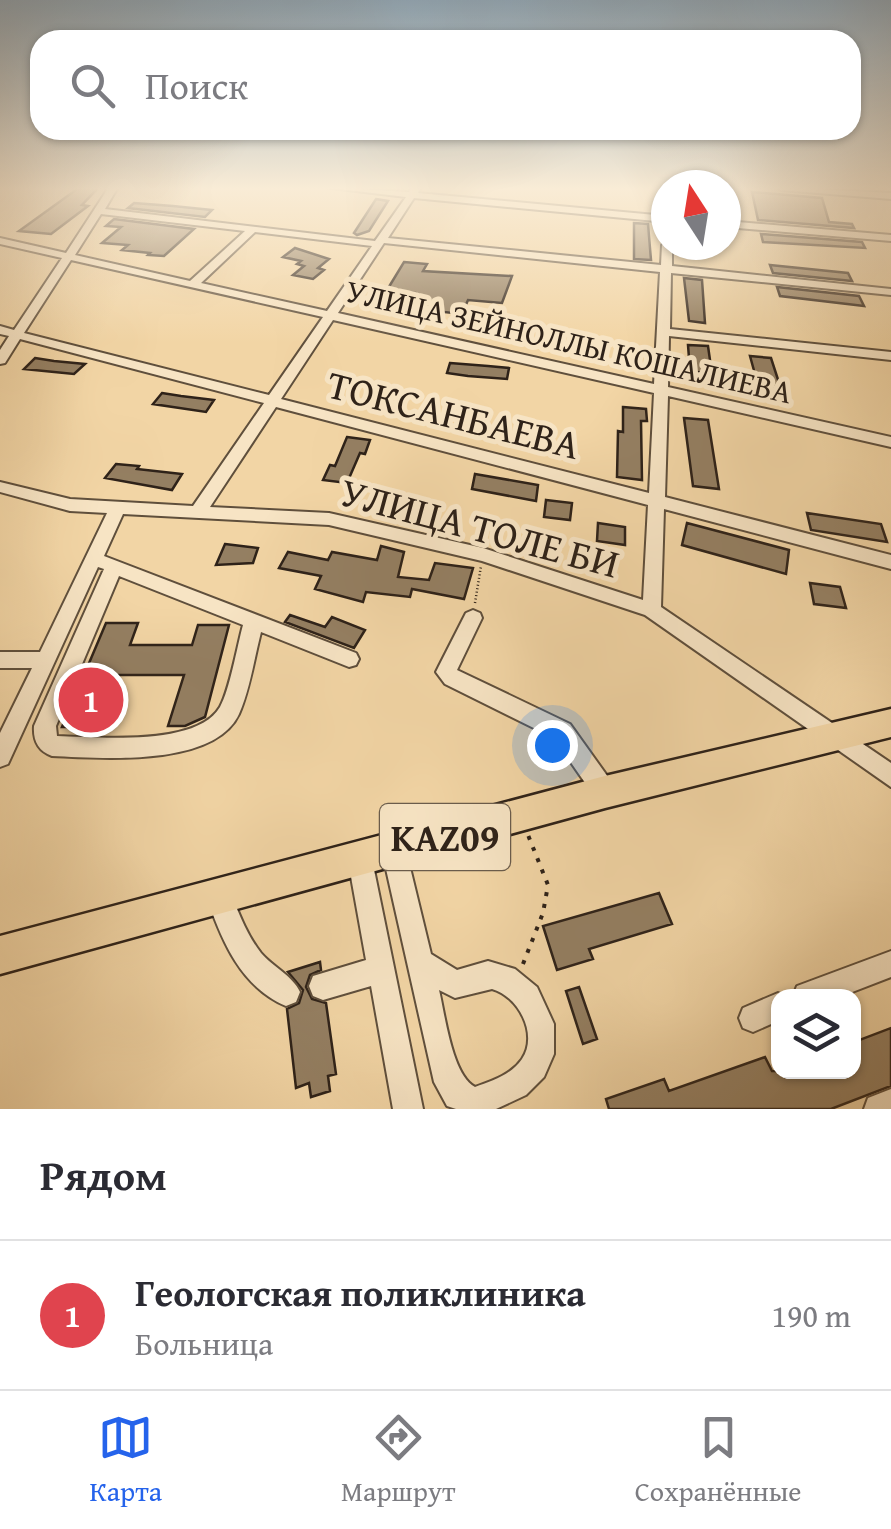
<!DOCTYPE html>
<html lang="ru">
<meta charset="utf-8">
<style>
body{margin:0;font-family:"Gentium Book Plus",serif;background:#f7f7f7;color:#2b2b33}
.controls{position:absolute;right:30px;bottom:30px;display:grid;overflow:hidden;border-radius:20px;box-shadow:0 2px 8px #0004}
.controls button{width:90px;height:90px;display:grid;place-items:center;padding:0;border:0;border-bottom:2px solid #e1e1e2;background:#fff;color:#2b2b33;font:50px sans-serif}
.compass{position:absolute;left:651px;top:170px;width:90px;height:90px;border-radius:50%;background:#fff;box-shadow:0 2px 8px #0004;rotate:348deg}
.you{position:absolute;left:552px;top:745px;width:35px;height:35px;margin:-25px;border:8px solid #fff;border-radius:50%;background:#1a73e8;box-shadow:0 0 0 15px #1a73e833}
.badge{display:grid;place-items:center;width:65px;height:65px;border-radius:50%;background:#2563eb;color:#fff;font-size:32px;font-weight:700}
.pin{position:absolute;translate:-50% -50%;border:5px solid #fff;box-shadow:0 2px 10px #0006}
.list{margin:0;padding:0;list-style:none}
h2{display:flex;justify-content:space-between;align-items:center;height:130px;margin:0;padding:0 40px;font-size:42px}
h2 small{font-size:32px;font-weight:400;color:#7c7c81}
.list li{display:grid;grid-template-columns:65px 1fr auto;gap:30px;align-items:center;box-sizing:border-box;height:150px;padding:0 40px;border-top:2px solid #e1e1e2}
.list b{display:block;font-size:38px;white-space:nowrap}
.list p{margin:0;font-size:32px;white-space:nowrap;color:#7c7c81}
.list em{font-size:32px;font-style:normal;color:#7c7c81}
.icon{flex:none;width:55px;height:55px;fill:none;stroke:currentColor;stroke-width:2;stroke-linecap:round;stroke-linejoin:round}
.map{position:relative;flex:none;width:891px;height:1109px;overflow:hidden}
.search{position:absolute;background:#fff;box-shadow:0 2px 8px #0004;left:30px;right:30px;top:30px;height:110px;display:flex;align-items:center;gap:25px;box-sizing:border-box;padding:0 35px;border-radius:30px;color:#7c7c81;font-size:38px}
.sheet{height:280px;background:#fff}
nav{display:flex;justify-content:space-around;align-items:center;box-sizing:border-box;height:140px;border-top:2px solid #e1e1e2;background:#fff;font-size:28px;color:#7c7c81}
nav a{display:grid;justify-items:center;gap:5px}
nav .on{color:#2563eb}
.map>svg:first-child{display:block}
</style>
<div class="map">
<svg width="891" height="1109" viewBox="0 0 891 1109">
<rect width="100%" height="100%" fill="#f2d5a5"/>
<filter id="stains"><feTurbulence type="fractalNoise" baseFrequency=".002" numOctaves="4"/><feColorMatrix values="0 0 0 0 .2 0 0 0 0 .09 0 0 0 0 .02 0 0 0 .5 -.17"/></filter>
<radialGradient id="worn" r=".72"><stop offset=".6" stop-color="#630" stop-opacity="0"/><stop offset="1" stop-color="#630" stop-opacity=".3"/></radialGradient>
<path fill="#947f62" stroke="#2e2219" stroke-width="2.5" d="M80,187H99L82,205L88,206L51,234L19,231Z
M752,192L822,198L829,222L852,224L854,228L758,220Z
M376,199L388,201L369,231L357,235L354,233Z
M134,203L173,206L212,210L205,217L128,208Z
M114,219L194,229L164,256L148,255L150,253L122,250L128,245L102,243L121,227L106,226Z
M634,223L648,224L651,260L634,259Z
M761,234L862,242L865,248L763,242Z
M295,248L329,259L318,268L324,270L313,279L293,275L304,266L297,264L301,261L283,257Z
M404,262L427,264L423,271L512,276L502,303L468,300L462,314L407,308L415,293L387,290Z
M770,265L848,273L852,281L773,273Z
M684,278L702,280L705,323L689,321Z
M777,287L859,296L864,306L780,296Z
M688,345L708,346L712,374L690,371Z
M750,356L771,358L784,398L761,396Z
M35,358L54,361L85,364L74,374L24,369Z
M450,363L488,366L509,368L507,379L468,376L447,373Z
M162,393L181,396L214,400L206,412L153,404Z
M623,407L646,409L647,421H641L642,480L617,477L618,431L623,432Z
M684,418L708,420L719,489L693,486Z
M347,437L370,440L365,454L360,453L347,483L323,480L330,465L335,466Z
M116,464L139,466L137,469L182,474L172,490L105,478Z
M475,474L538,485L536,501L472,489Z
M546,500L572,503L570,520L544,517Z
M807,513L881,524L887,542L811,530Z
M598,523L625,527V545L597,541Z
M687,523L789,550L786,574L682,545Z
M225,544L258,548L253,563L216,565Z
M381,546L404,552L398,577L429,580L435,563L473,568L464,599L412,589L410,597L366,592L363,602L315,589L321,576L279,568L288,552L328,560L332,552L377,560Z
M810,583L840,587L846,608L814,604Z
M290,615L325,627L332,617L365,630L354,648L285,622Z
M106,623H138L130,645H192L198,625H229L205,717L185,726H168L184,675H118L98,727H62Z
M659,893L672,924L589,949L593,959L557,970L543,926Z
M320,962L321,970L310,975L306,987L312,999L326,1003L336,1074L328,1076L330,1091L311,1097L309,1083L296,1088L287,1009L299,1003L303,990L288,972Z
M579,987L597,1039L583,1044L566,991Z
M891,1028V1086L831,1109H609L606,1099L664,1079L669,1091L765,1057L772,1071L854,1072V1042Z"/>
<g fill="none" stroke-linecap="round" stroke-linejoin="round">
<defs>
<path id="minor" d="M109,187H118L105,209L375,241L406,197L323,187L409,192L412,187H421L418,193L666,216V222L414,198L388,238L661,265L662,245L666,242V245H672V266L891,289V295L671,273L670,329L891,352V360L669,336L668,387L891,437V447L668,396L665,497L891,555V569L664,509L661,607L891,763V787L645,615L482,561L329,525L123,514L104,556L356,653L359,659L356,665L349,667L261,632C254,659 250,689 239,714C214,768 100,758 52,756C38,751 33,741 34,726L104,569L98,567L8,764L0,767V733L32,668H0V652H40L107,513L70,511L0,492V482L70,499L193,506L264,403L20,339L5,363L0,364V350L9,336L0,334V326L14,330L62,258L0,244V238L66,253ZM101,214L245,231L190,281L75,255ZM255,232L372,246L327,311L201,283ZM384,243L660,272L654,384L338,313ZM71,260L323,317L269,395L24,333ZM333,320L654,393L649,493L281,399ZM276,407L648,505L643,600L483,548L329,513L210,507ZM119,576L243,625C237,647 230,689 220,707C197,747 96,737 57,736L56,726Z
M777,187L891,193V199L781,190Z
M726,221L891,235V241L726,227Z
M473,610L480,613L482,618L457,670L570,724L613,784L616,792L613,800L605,803L597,800L554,738L445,684L436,672L439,666L466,613Z
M394,839L403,842L406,851L431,954L457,970L488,961L515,969L537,987L554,1024V1054L544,1077L526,1095L496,1109H456L447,1106L434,1082L382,851L385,842ZM492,989C518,996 539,1034 522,1059C511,1075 492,1081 475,1087C452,1075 445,1015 439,990L455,998Z
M360,848L369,851L372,860L423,1109H393L371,986L323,1000L313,996L309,986L313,976L366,960L348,860L351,851Z
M220,885L229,889C238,911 246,934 261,953C273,967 293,976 300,992L296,1002L286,1006C241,987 222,941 207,898L211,889Z
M891,951V977L842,996H793L797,986Z
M778,993L786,996H778V1021L753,1032L743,1028L739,1018L743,1008Z
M891,1089V1109H864L868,1098Z"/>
<path id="highway" d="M891,709V737L605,808L0,974V936L605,776Z"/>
</defs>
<use href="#minor" stroke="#5f4f3c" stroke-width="4"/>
<use href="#highway" stroke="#2e2219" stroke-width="5"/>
<path stroke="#2e2219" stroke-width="2.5" stroke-dasharray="1 2.5" stroke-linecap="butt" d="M475,603L481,566"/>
<path stroke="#2e2219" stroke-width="4" stroke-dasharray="4 8" stroke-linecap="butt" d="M523,964L543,913L548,885L528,835"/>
<use href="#minor" fill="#f7e4c4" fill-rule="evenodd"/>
<use href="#highway" fill="#f2d5a5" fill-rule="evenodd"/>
</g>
<linearGradient id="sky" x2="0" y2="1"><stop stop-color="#91a9ba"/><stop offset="0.55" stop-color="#f9ecd6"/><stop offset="1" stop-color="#f9ecd6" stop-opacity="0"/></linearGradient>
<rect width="891" height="343" fill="url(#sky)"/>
<g text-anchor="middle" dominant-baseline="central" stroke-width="10" stroke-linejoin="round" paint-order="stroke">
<g font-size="32" fill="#2e2219" stroke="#f7e4c4">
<text transform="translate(569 341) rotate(13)">УЛИЦА ЗЕЙНОЛЛЫ КОШАЛИЕВА</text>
</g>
<rect fill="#f7e4c4" stroke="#6a5c4c" stroke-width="2.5" x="380" y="804" width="130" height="66" rx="8"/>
<g font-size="38" font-weight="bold" fill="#2e2219">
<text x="445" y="837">KAZ09</text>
</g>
<g font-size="40" fill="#2e2219" stroke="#f7e4c4">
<text transform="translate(454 414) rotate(14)">ТОКСАНБАЕВА</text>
<text transform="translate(480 527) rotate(15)">УЛИЦА ТОЛЕ БИ</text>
</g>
</g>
<rect width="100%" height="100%" filter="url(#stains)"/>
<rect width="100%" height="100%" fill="url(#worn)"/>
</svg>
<div class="controls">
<button><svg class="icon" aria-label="layers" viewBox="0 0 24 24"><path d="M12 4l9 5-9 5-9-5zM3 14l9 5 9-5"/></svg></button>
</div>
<svg class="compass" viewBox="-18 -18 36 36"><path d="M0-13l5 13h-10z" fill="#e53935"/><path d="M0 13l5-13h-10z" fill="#7c7c81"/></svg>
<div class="you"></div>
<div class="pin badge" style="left:91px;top:700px;background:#e0444e">1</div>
<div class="search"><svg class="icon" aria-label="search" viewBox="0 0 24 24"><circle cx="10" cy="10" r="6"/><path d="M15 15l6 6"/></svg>Поиск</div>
</div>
<section class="sheet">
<h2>Рядом<small></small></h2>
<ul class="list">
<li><span class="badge" style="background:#e0444e">1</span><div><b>Геологская поликлиника</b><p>Больница</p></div><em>190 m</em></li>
</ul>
</section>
<nav>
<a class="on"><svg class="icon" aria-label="map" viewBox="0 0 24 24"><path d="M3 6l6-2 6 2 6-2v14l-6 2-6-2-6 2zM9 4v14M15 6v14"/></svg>Карта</a>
<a><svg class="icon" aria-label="directions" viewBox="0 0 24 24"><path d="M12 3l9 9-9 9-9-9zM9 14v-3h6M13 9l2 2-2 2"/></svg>Маршрут</a>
<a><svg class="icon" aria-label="saved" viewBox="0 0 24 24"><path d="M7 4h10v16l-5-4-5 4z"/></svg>Сохранённые</a>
</nav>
